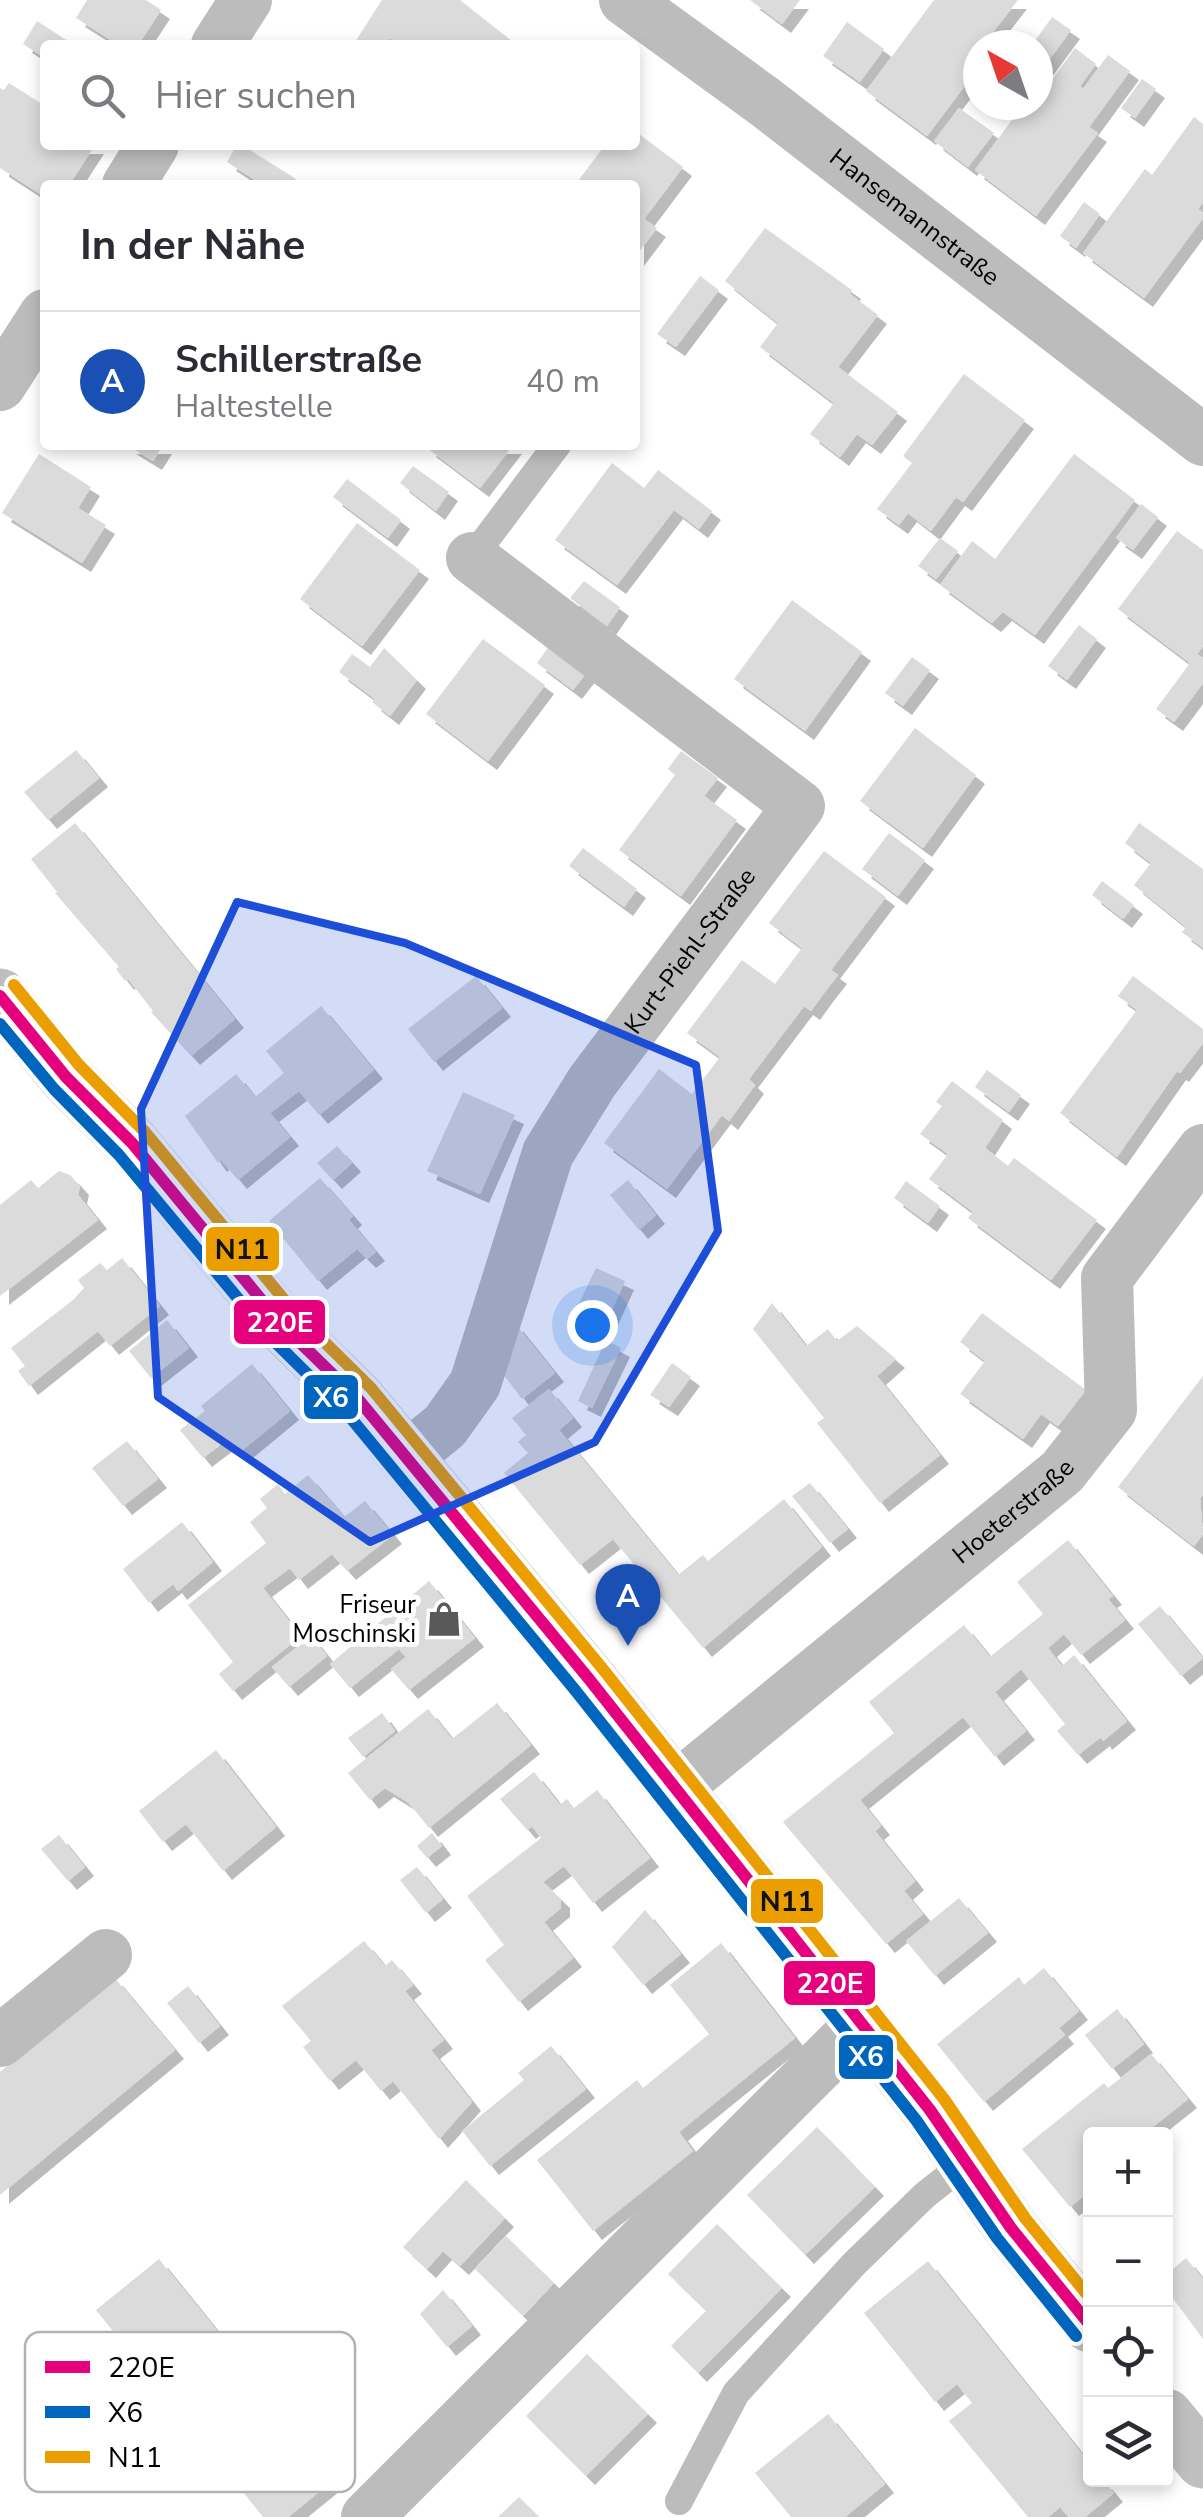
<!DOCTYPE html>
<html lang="de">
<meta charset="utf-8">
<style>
body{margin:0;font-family:"Nunito Sans",sans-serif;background:#f2f2f3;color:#2b2b33}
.controls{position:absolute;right:30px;bottom:30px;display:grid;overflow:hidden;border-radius:10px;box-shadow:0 5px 15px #0003}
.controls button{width:90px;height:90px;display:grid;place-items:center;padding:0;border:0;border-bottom:2px solid #e1e1e2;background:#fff;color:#2b2b33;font:50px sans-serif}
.compass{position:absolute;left:963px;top:30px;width:90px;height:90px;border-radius:50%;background:#fff;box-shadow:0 5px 15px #0003;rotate:320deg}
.you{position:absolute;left:592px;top:1325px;width:35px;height:35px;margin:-25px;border:8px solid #fff;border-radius:50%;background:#1a73e8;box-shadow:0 0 0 15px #1a73e833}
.badge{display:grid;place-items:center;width:65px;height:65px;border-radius:50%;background:#7c3aed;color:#fff;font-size:32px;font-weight:700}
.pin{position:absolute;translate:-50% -82px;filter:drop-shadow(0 2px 5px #0008)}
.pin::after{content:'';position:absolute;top:52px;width:35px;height:30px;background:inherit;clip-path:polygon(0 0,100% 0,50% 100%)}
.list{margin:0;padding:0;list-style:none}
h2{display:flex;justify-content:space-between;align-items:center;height:130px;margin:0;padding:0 40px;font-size:42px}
h2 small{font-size:32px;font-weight:400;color:#7c7c81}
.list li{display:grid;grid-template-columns:65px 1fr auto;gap:30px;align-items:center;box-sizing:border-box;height:140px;padding:0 40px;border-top:2px solid #e1e1e2}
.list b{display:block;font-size:38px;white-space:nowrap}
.list p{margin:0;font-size:32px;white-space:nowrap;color:#7c7c81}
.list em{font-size:32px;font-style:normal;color:#7c7c81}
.icon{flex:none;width:55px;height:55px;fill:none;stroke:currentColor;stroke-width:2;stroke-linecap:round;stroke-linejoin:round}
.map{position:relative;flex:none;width:1203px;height:2517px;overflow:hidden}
.search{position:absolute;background:#fff;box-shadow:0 5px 15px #0003;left:40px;top:40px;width:600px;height:110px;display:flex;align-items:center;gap:25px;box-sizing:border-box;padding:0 35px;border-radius:10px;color:#7c7c81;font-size:38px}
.panel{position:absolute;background:#fff;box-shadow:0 5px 15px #0003;left:40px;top:180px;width:600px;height:270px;border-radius:10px}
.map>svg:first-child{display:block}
</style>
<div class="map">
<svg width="1203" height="2517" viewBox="0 0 1203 2517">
<defs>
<filter id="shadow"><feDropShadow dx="9" dy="9" stdDeviation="0" flood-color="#0004"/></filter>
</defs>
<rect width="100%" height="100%" fill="#fff"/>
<path fill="#dbdbdb" filter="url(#shadow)" d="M87,0H146L161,10L138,45H119L76,18Z
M382,0H460L517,45H401L390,38L385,45H353Z
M750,0H800L782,24Z
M934,0H1018L983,45H978V68L927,136L866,91Z
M1052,17L1071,30L1038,75V45H1032Z
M37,21L74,45H45V58L23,44Z
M847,22L884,49L860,82L823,56Z
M1075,48L1096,64L1080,86L1083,89L1108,55L1130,71L1089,127L1098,133L1036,216L975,170L1023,105H1038V88L1043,92Z
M1142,79L1156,89L1135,118L1121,108Z
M9,83L45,106V145H95L69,185H45V197L0,168V88L4,90Z
M959,108L994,133L968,167L934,141Z
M1194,117L1203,124V202L1198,209L1203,213V218L1144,298L1083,253L1145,169L1152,175Z
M635,131L683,167L644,219L657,228L635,257V185H575L605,145H635Z
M237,145H242L296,179L292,185H263L227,162Z
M1084,202L1100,214L1076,248L1060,236Z
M765,228L852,290L850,294L878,315L838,367L898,412L872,445L857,434L840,457L810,434L834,403L760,347L778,323L725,281Z
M700,276L719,290L676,347L657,334Z
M964,374L1025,420L963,502L956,497L931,531L908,513L899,525L877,509L912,463L903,456Z
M127,445H163L153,461Z
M429,445H513L480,488L427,448Z
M39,454L91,487L78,508L106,525L82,563L2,513Z
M1074,454L1135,500L1035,635L1003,612L992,623L940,585L972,541L995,559Z
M612,463L644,488L658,470L712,511L699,529L674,510L617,585L555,540Z
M413,466L449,492L436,511L400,483Z
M347,479L401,520L388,538L333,497Z
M1141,504L1158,517L1133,550L1116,538Z
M357,523L420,570L362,646L300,599Z
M1177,531L1203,550V646L1197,654L1203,658V683L1174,722L1156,709L1190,663L1118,609Z
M940,538L958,551L936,579L918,566Z
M584,581L620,607L607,626L570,598Z
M792,600L862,652L805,731L734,679Z
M1079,625L1097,639L1067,680L1048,666Z
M483,639L545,685L488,761L426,714Z
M550,645L587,672L573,690L537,663Z
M384,648L417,680L390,716L372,702L375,699L339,672L352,654L370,667Z
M912,657L930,670L903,706L885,693Z
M915,728L976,775L923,848L860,801Z
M76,750L99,778L48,820L24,792Z
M681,751L718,778L704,796L737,820L681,896L619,850L675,775L668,769Z
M75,823L235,1019L191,1056L151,1012L153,1011L128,979L125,981L116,969L119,967L55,893L57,892L31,859Z
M1139,823L1203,869V948L1182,932L1186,927L1134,885L1151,863L1125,843Z
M889,833L925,860L898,896L862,869Z
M583,848L637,889L624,907L569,866Z
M824,851L886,897L831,970L838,975L824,993L811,1011L804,1006L749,1079L755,1085L729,1121L722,1115L667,1189L604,1143L659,1069L692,1094L720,1057L687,1033L742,960L775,984L802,948L769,923Z
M1102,881L1134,905L1123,919L1092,895Z
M476,976L502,1008L434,1062L408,1029Z
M1133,976L1203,1029V1043L1180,1073L1177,1071L1117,1157L1060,1113L1137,1010L1118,996Z
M321,1006L374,1070L319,1115L299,1091L270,1113L290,1137L238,1180L221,1160L218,1163L185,1116L236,1074L255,1097L284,1073L266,1051Z
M987,1070L1021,1095L1009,1112L975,1087Z
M952,1081L1003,1120L985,1148L1008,1166L1014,1158L1097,1220L1051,1280L968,1218L973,1212L929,1179L948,1154L920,1134L942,1106L936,1102Z
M463,1092L515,1115L480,1194L427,1171Z
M337,1146L352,1163L333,1180L317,1163Z
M59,1171L70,1175L80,1186L78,1195L98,1220L0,1296V1205L31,1180L38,1188Z
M320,1178L353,1216L349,1220L376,1252L367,1259L357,1249L318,1281L269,1221Z
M628,1180L656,1215L639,1230L610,1195Z
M906,1181L940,1206L928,1223L894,1198Z
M122,1258L160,1306L110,1346L98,1331L29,1386L18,1371L25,1366L11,1348L73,1300L84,1288L78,1280L100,1263L107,1270Z
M596,1268L625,1281L604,1327L574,1314Z
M772,1303L806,1346L828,1329L837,1341L857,1326L896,1359L877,1376L940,1455L880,1503L817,1423L824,1418L753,1329Z
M982,1313L1086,1390L1058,1426L1041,1414L1023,1439L960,1394L985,1361L960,1342Z
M167,1320L189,1348L151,1378L129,1351Z
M514,1322L555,1373L522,1399L500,1370Z
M606,1340L621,1348L592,1408L578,1401Z
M672,1363L691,1377L669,1407L650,1395Z
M252,1364L290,1411L239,1453L228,1439L203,1458L180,1430L205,1411L201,1406Z
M1203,1376V1495L1200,1498L1203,1534L1194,1546L1118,1487Z
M549,1389L573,1418L559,1430L678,1575L703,1555L708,1561L784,1499L822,1547L703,1648L613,1539L580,1565L504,1473L528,1453L518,1442L526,1435L512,1418Z
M127,1441L158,1479L123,1506L92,1468Z
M308,1475L344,1517L365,1501L393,1535L347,1571L332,1554L299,1580L290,1568L263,1588L301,1636L233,1691L219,1674L233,1662L188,1605L266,1543L250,1522L267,1508L260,1499L278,1484L285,1494Z
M810,1483L848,1529L830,1543L792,1496Z
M182,1522L213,1562L178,1591L173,1584L149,1603L123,1569Z
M1068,1540L1113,1596L1108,1599L1125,1620L1081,1655L1064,1634L1048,1648L1062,1666L1074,1655L1127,1721L1103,1741L1101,1737L1078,1755L1057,1731L1065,1724L1021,1669L995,1692L1026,1731L995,1757L963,1717L860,1800L881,1826L875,1831L915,1881L904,1891L923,1914L886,1944L783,1822L894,1733L869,1702L964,1625L990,1657L1043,1614L1017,1582Z
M429,1581L475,1638L409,1690L391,1669L406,1657L399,1649L350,1688L330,1664Z
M1160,1606L1203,1658L1181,1676L1138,1624Z
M311,1636L327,1656L289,1687L272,1667Z
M497,1703L531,1745L429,1828L409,1803L385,1788L370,1800L348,1773L428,1709L452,1739Z
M382,1713L395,1731L363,1757L348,1738Z
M216,1750L276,1827L223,1871L186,1824L163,1842L139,1811Z
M534,1772L560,1805L567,1799L574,1808L597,1790L650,1858L593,1903L564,1866L543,1882L561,1899V1908L544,1922L573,1958L519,2002L485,1960L504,1945L467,1896L541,1838L532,1826L527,1830L500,1799Z
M432,1833L442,1846L427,1858L417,1846Z
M59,1835L85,1867L68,1881L41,1849Z
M417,1867L443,1899L426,1913L400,1880Z
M959,1898L988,1933L935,1976L906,1941Z
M645,1910L681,1954L643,1985L612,1947Z
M364,1941L385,1966L392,1960L413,1985L405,1991L444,2040L431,2050L472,2102L439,2139L393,2081L381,2091L356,2060L330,2081L303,2047L311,2041L282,2006Z
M721,1943L795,2038L679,2132L693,2151L593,2231L537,2160L637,2080L643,2088L709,2034L670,1985Z
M1044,1968L1079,2011L1059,2028L1065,2035L984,2102L937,2044L1019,1977L1024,1985Z
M114,1977L175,2050L0,2195V2072Z
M188,1986L220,2026L199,2043L167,2003Z
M1117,2009L1144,2044L1112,2069L1085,2035Z
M551,2046L586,2089L490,2166L462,2131L524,2080L518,2073Z
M1151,2054L1188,2099L1144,2134H1090V2191L1070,2207L1022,2149L1104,2083L1108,2088Z
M817,2127L875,2187L805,2255L747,2195Z
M466,2180L505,2218L460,2266L443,2251L427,2269L403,2247Z
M717,2224L782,2288L698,2373L671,2346L706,2311L668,2274Z
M506,2236L554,2283L523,2316L475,2269Z
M1186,2258L1203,2279V2339L1166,2289V2275Z
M159,2259L336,2478L288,2517H263L96,2310Z
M928,2261L1090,2464V2480H1103L1114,2493L1085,2517H1069L1060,2507L1048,2517H1028L949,2421L972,2403L957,2384L935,2402L864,2313Z
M443,2290L472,2326L447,2347L420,2314Z
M587,2354L648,2414L586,2476L526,2416Z
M828,2414L885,2484L845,2517H791L755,2473Z
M519,2497L539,2517H498Z"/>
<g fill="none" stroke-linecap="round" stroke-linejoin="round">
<path stroke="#bcbcbc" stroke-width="28" d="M472,558L557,445
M679,2501L736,2393L854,2264L925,2195L967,2162"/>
<g stroke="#bcbcbc" stroke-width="52">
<path id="s1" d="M625,0L765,102L1203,440"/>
<path d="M217,45L246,0"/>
<path d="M128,185L153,145"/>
<path d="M0,385L45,315"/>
<path id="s2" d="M407,1457L445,1426L475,1384L548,1153L592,1082L799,806L472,558"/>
<path id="s3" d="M677,1787L1062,1472L1111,1410L1107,1278L1203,1150"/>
<path d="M0,2041L106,1955"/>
<path d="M367,2517L862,2023"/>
</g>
<path stroke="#bfbfbf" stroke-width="55" d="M0,996L66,1077L132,1143L283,1326L358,1399L589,1679L930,2110L1011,2228L1090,2325
M1166,2416L1203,2461"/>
<defs>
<path id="bus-1" d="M0,996L66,1077L132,1143L283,1326L358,1399L589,1679L930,2110L1011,2228L1090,2325"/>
<path id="bus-2" d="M0,1024L54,1089L119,1155L270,1337L345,1411L575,1690L916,2120L997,2238L1076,2336"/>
<path id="bus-3" d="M14,985L79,1065L145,1132L296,1314L371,1388L602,1668L944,2099L1025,2218L1090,2298"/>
</defs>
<use href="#bus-1" stroke="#fff" stroke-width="20"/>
<use href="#bus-2" stroke="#fff" stroke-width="20"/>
<use href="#bus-3" stroke="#fff" stroke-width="20"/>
<use href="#bus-1" stroke="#e5007d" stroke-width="12"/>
<use href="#bus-2" stroke="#0065bd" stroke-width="12"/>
<use href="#bus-3" stroke="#eb9e00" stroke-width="12"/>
</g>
<path fill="#1d4ed8" fill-opacity="0.2" stroke="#1d4ed8" stroke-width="8" stroke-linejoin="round" d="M237,902L405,943L696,1065L718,1231L595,1442L370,1542L158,1397L141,1109Z"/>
<defs>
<symbol id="shop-bare" viewBox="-9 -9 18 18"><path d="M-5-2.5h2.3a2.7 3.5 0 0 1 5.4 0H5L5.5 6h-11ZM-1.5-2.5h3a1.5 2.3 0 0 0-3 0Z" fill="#595959" stroke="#fff" stroke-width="2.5" paint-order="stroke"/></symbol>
</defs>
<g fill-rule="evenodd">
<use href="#shop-bare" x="419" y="1594" width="50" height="50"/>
</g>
<g text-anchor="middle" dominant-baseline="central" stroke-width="10" stroke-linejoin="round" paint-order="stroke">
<g font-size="25" fill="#000" stroke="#fff">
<text stroke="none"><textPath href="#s1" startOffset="362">Hansemannstraße</textPath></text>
<text stroke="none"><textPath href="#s2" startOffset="590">Kurt-Piehl-Straße</textPath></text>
<text stroke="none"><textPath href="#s3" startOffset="435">Hoeterstraße</textPath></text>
</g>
<g font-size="25" fill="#000" stroke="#fff" text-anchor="end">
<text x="416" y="1605">Friseur<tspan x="416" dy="29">Moschinski</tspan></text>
</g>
</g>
<rect x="25" y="2332" width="330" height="160" rx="15" fill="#fff" stroke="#b2b2b2" stroke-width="2.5"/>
<rect x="45" y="2361" width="45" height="12" fill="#e5007d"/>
<rect x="45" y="2406" width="45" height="12" fill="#0065bd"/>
<rect x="45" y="2451" width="45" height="12" fill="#eb9e00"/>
<g font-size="28" fill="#000">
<text x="108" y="2377">220E</text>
<text x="108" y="2422">X6</text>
<text x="108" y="2467">N11</text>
</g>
<g stroke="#fff" stroke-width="4">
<rect x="204" y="1225" width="77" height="48" rx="10" fill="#eb9e00"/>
<rect x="232" y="1298" width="95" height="48" rx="10" fill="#e5007d"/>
<rect x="302" y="1373" width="58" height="48" rx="10" fill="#0065bd"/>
<rect x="749" y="1877" width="76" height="48" rx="10" fill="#eb9e00"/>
<rect x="782" y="1959" width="95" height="48" rx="10" fill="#e5007d"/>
<rect x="837" y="2033" width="58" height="48" rx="10" fill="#0065bd"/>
</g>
<g font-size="28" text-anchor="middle" font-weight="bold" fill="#fff">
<text x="280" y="1332">220E</text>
<text x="331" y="1407">X6</text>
<text x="830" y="1993">220E</text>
<text x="866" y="2066">X6</text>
</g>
<g font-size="28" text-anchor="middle" font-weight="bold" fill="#111">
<text x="242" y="1259">N11</text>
<text x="787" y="1911">N11</text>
</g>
</svg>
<div class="controls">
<button>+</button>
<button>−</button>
<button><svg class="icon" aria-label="locate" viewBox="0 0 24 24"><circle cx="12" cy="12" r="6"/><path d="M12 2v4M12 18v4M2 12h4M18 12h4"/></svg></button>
<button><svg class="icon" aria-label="layers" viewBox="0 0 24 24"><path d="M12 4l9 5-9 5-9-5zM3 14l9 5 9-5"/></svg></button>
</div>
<svg class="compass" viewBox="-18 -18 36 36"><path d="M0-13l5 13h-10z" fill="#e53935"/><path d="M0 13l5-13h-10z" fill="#7c7c81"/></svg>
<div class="you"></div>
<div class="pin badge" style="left:628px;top:1646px;background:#1a4fb4">A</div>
<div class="search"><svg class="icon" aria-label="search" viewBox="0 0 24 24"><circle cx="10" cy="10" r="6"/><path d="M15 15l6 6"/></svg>Hier suchen</div>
<section class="panel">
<h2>In der Nähe<small></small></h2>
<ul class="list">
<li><span class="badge" style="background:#1a4fb4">A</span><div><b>Schillerstraße</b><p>Haltestelle</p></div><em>40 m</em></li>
</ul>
</section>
</div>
